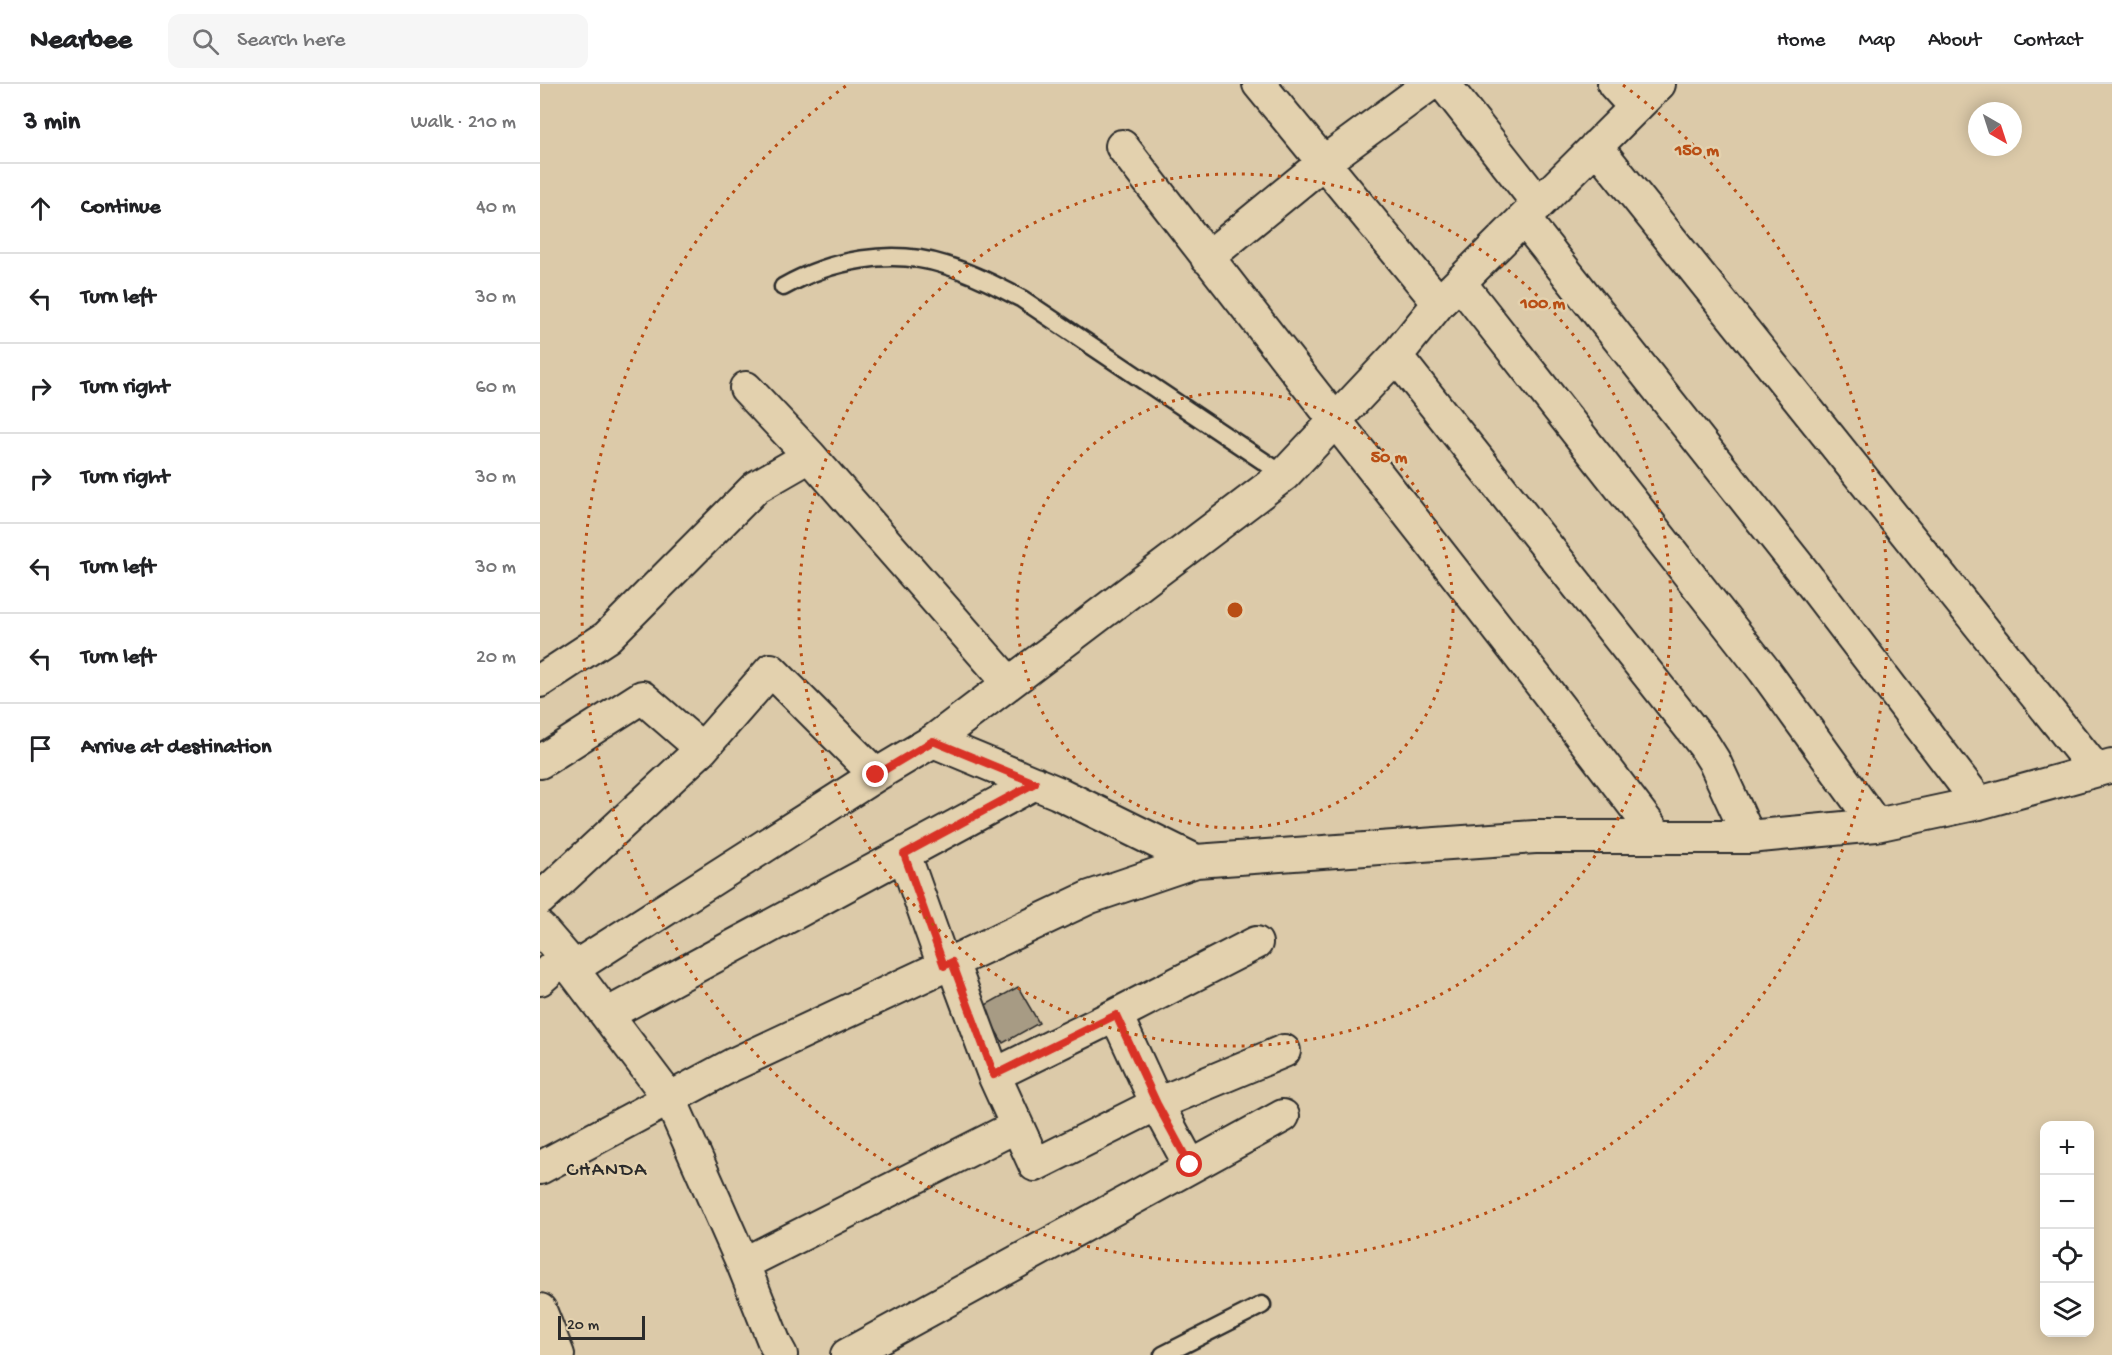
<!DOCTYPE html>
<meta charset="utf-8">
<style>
body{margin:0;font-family:"Gochi Hand",sans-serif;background:#f6f6f6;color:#202124}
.controls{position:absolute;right:18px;bottom:18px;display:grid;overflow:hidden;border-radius:12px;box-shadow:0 3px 15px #0003}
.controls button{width:54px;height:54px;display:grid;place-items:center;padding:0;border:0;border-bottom:2px solid #e0e0e0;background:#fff;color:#202124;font:30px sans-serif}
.compass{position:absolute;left:1428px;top:18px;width:54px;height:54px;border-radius:50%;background:#fff;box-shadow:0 3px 15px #0003;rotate:141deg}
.scale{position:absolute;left:18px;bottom:15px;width:87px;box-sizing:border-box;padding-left:6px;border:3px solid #2b2b2b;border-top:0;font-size:16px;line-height:21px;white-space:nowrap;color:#2b2b2b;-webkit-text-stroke:4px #e3d1ae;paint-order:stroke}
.stop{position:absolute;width:18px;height:18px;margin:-14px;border:4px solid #d93025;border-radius:50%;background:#fff}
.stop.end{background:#d93025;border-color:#fff;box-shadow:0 2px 6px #0008}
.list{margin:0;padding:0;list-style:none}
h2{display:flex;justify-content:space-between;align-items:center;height:78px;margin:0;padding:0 24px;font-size:26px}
h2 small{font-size:20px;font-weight:400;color:#757577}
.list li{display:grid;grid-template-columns:39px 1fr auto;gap:18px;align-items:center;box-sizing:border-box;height:90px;padding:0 24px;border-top:2px solid #e0e0e0}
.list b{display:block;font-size:22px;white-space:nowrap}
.list em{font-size:20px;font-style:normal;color:#757577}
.icon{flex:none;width:33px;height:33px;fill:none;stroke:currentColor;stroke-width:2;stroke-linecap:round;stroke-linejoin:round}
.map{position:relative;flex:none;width:1572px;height:1271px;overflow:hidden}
header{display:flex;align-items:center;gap:36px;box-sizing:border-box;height:84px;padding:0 30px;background:#fff;border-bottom:2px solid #e0e0e0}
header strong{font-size:28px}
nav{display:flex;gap:33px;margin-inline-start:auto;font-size:21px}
.search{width:420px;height:54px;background:#f6f6f6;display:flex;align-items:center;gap:15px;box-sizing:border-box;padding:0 21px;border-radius:12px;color:#757577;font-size:22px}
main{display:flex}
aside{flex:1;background:#fff}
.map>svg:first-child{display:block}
</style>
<header>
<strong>Nearbee</strong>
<div class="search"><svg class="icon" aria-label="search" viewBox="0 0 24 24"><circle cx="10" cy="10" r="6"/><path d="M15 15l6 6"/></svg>Search here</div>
<nav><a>Home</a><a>Map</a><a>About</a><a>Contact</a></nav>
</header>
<main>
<aside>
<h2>3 min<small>Walk · 210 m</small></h2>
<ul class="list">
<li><svg class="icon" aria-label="ahead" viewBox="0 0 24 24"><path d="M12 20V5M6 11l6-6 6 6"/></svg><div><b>Continue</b></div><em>40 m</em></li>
<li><svg class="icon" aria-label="left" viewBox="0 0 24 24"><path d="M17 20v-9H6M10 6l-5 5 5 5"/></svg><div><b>Turn left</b></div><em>30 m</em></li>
<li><svg class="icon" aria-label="right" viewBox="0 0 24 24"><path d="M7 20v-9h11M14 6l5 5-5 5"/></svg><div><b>Turn right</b></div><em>60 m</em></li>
<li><svg class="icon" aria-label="right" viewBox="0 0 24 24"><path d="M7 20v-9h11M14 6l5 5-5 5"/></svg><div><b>Turn right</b></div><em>30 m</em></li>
<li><svg class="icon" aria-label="left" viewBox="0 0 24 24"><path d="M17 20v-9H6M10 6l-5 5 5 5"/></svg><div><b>Turn left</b></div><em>30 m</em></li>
<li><svg class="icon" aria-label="left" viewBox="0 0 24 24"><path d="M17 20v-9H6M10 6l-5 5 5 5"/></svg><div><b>Turn left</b></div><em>20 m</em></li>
<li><svg class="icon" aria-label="arrive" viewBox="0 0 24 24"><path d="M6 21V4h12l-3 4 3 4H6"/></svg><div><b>Arrive at destination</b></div></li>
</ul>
</aside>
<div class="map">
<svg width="1572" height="1271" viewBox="0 0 1572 1271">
<rect width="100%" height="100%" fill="#dccaa9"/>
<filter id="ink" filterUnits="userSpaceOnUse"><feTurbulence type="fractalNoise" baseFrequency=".0167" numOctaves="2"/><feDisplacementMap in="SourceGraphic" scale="12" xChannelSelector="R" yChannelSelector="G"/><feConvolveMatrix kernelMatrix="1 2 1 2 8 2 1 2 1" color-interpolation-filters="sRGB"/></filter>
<g filter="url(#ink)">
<path fill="#a79b84" stroke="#2b2b2b" stroke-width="1.5" d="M478,903L499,939L463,959L442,923Z"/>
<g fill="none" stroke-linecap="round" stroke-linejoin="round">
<defs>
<path id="lane" d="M243,203C291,176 351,164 405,181C432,189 457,202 482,215L744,391
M623,1271L722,1221"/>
<path id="street" d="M719,0L899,219
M904,0L998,119
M1074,0L1095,23
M582,62C759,294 943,520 1118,753
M1056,62L1555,685
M984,135L1263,488L1439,719
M667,174L784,78L890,0
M920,199L1224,586L1336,741
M856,272L1164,661L1174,677L1209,753
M206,304L270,372L469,599
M0,597L67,553L216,403L270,372
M393,657L518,709L656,777
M0,678L102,613L162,665
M364,770L404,882
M0,815L162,665L231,586L336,691
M0,844L25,873L32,885
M412,878L454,991L495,1081L617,1020L744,967
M0,895L25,873
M68,930L495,699
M576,931L617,1020L650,1081
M454,991L576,931L716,859
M0,1084L192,981L404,882L550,813L656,777L995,753H1209L1336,741L1439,719L1572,682
M203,1180L477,1042
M0,1226L18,1271
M241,1271L235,1260L203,1180L130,1015L32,885L336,691L393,657L744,391L856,272L899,219L1119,0
M307,1271L743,1032"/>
</defs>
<use href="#lane" stroke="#2b2b2b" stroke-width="21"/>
<use href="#street" stroke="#2b2b2b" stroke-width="36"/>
<use href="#lane" stroke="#e3d1ae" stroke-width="16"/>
<use href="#street" stroke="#e3d1ae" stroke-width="32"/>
</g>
</g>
<g fill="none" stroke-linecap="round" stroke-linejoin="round" filter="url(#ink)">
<path stroke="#d93025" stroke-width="8" d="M336,691L393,657L495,699L364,770L404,882L412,878L454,991L576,931L617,1020L650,1081"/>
</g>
<g fill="none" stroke="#b94e14" stroke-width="3" stroke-dasharray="3 6">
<circle cx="695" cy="526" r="218"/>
<circle cx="695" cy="526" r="436"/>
<path d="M1083 1A653 653 0 1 1 307 1"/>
</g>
<g text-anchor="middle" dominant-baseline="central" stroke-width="5" stroke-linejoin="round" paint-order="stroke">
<g font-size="20" letter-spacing="1.5" fill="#2b2b2b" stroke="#e3d1ae">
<text x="67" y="1087">CHANDA</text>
</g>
</g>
<circle cx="695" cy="526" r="9" fill="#b94e14" stroke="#e3d1ae" stroke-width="3"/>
<g font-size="18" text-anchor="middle" font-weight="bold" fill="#b94e14" stroke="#e3d1ae" stroke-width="5" stroke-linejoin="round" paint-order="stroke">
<text x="1157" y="71">150 m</text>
<text x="1003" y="224">100 m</text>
<text x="849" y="378">50 m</text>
</g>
</svg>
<div class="controls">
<button>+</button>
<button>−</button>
<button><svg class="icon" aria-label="locate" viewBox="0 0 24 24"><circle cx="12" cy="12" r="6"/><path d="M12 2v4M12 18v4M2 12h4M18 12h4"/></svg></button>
<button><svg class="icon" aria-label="layers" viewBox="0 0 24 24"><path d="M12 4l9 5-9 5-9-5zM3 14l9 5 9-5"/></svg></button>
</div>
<svg class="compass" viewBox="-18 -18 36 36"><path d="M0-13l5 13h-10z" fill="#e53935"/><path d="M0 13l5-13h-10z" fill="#757577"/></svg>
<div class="scale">20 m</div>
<div class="stop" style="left:650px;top:1081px"></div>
<div class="stop end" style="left:336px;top:691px"></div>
</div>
</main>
